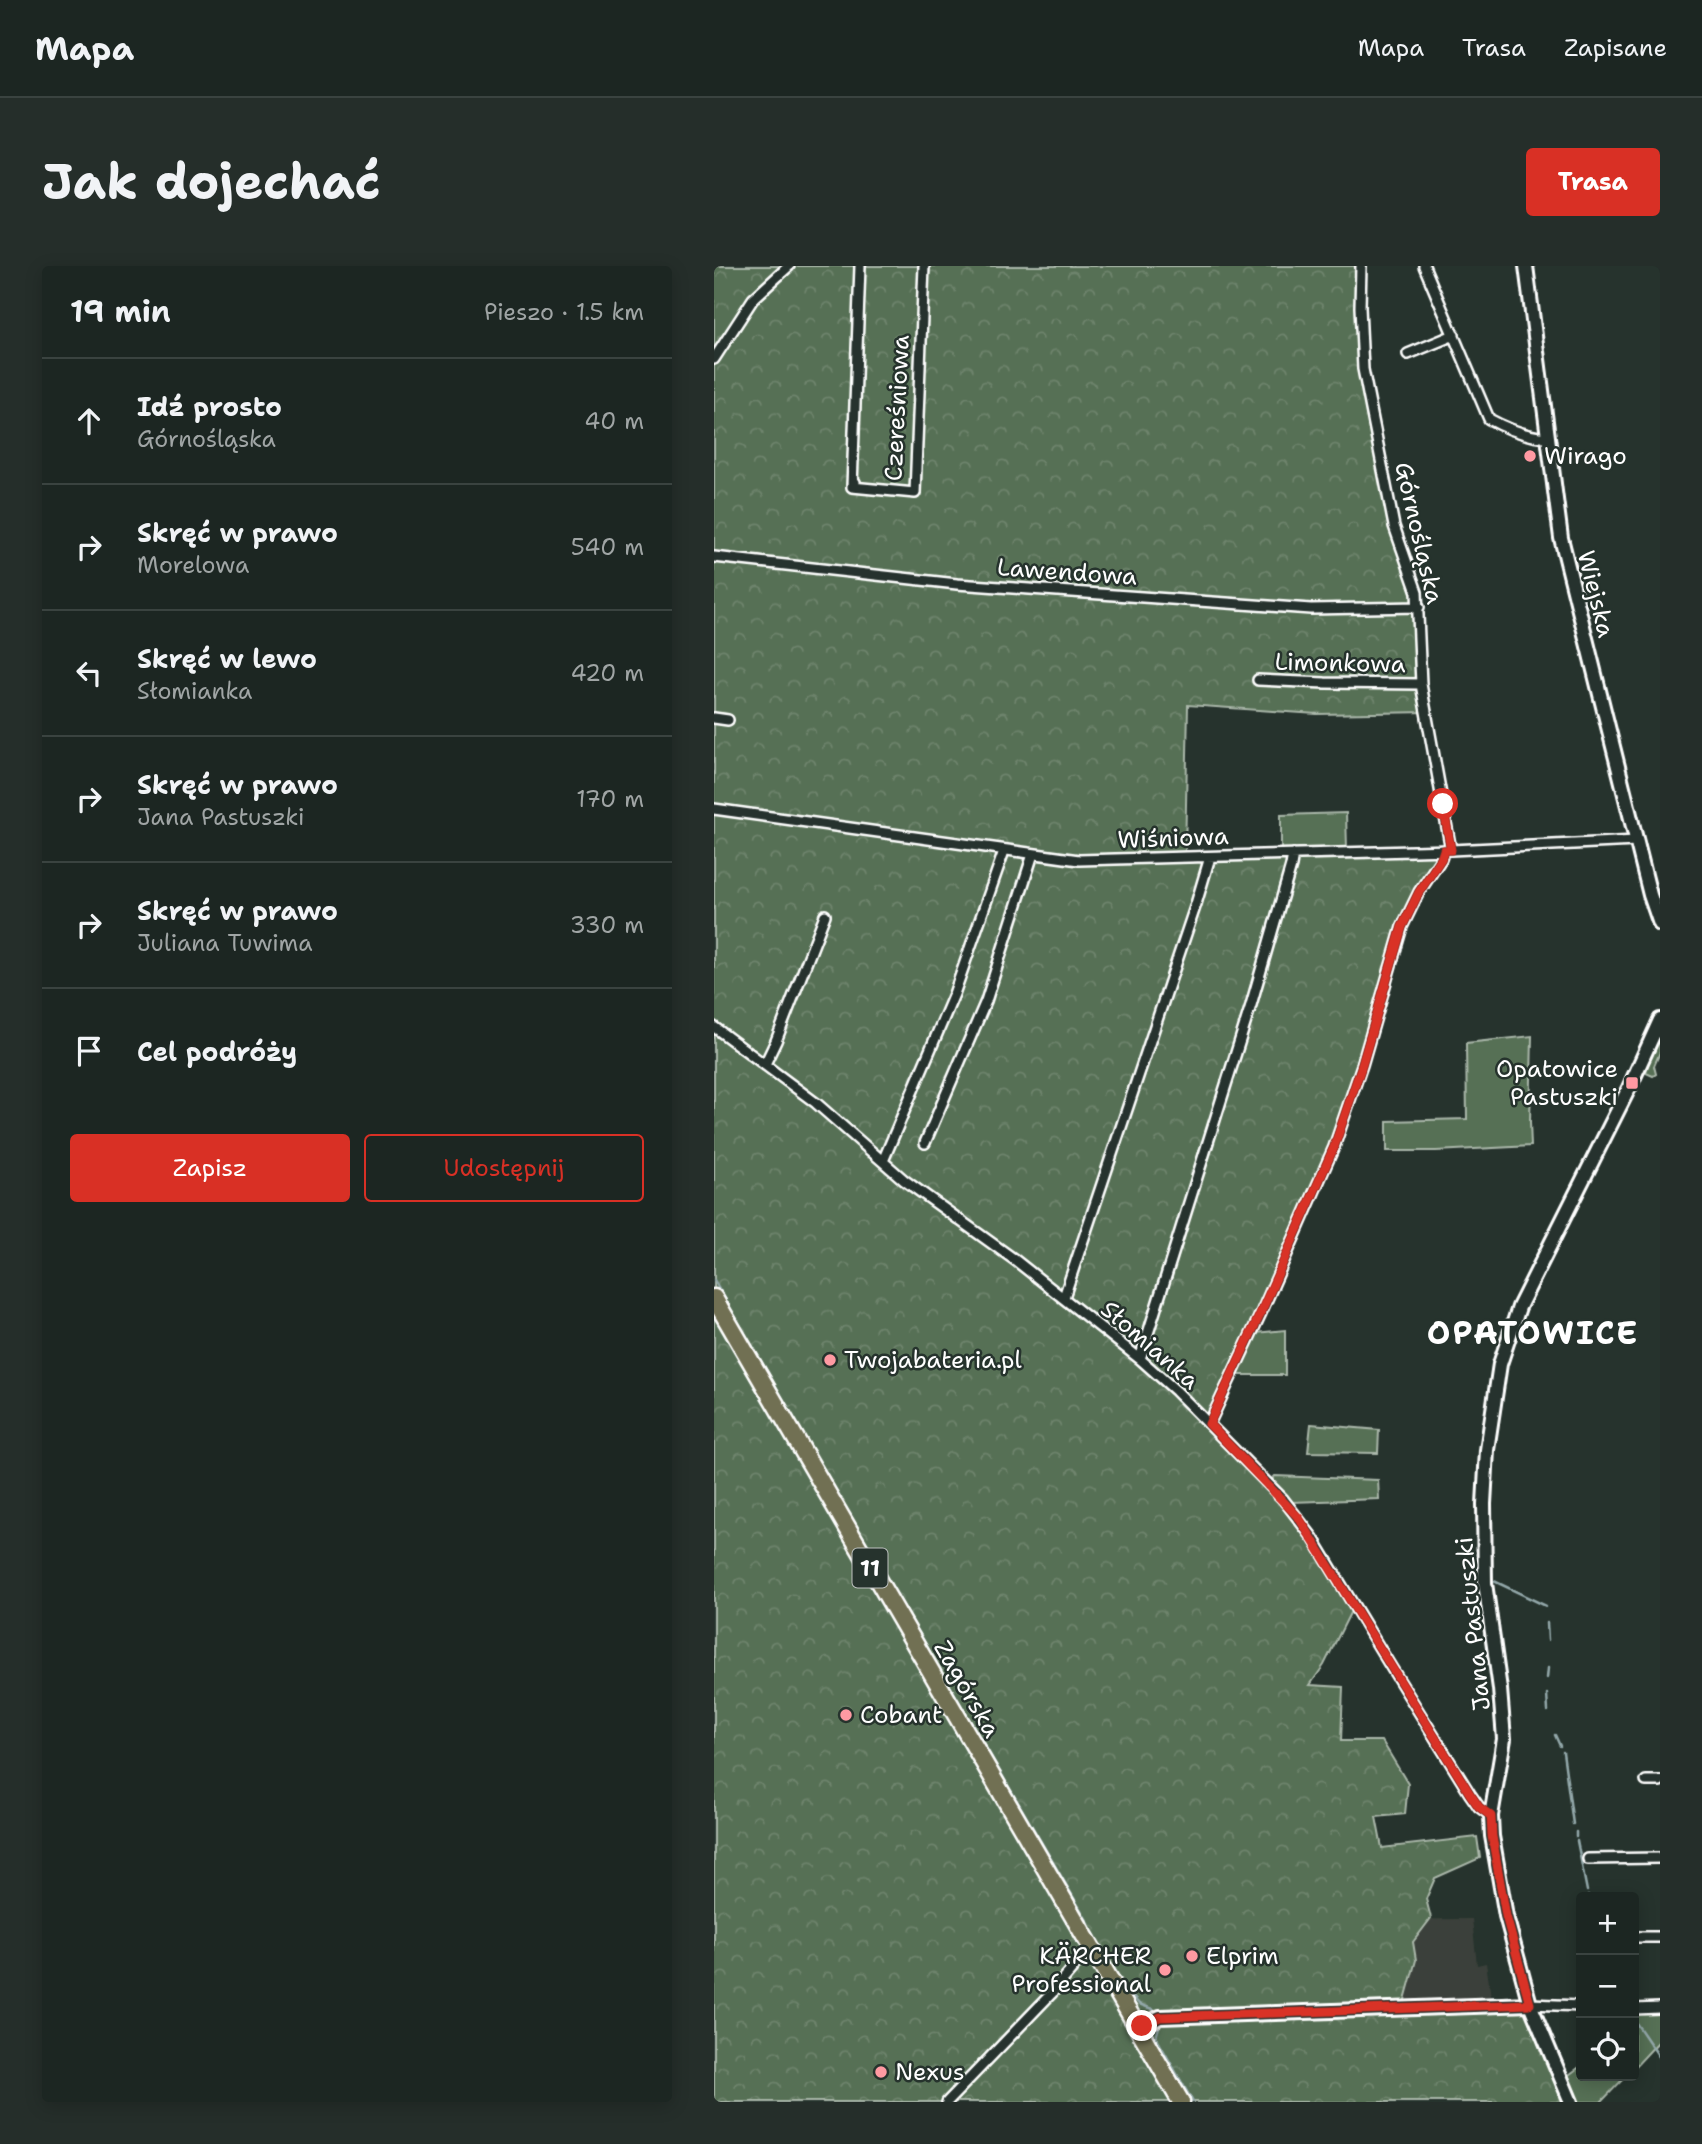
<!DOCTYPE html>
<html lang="pl">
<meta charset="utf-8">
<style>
body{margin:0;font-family:"Shantell Sans",sans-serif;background:#252e2a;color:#f1f3f6}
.controls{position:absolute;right:21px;bottom:21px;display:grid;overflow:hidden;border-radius:7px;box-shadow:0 4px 18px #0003}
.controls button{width:63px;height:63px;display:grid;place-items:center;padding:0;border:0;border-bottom:2px solid #3a4340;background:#1c2622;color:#f1f3f6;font:35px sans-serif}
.stop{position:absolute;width:21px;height:21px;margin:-16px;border:5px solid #d93025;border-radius:50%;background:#fff}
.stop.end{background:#d93025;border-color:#fff;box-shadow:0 2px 7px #0008}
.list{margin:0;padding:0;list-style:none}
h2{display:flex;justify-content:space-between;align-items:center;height:91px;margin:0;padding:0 28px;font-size:30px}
h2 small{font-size:23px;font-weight:400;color:#a0a5a5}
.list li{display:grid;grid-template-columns:46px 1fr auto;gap:21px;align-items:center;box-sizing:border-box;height:126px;padding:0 28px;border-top:2px solid #3a4340}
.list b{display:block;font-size:26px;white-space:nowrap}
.list p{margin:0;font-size:23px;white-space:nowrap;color:#a0a5a5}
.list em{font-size:23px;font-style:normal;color:#a0a5a5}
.actions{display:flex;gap:14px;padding:21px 28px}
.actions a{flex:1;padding:16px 0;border:2px solid #d93025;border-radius:7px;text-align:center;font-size:24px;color:#d93025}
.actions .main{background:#d93025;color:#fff}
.icon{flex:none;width:38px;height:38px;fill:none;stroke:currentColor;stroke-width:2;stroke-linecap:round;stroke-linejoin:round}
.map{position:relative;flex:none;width:946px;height:1836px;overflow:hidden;border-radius:7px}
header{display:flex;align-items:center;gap:42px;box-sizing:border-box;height:98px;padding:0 35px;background:#1c2622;border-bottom:2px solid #3a4340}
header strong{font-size:33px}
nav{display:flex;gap:38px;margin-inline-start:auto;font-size:24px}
.intro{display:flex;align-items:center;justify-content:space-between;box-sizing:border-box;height:168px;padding:0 42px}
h1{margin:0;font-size:49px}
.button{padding:18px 32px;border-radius:7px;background:#d93025;color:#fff;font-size:24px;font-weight:700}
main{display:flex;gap:42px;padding:0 42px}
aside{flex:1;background:#1c2622;border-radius:7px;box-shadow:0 4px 18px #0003}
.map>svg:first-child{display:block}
</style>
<header>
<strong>Mapa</strong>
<nav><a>Mapa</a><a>Trasa</a><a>Zapisane</a></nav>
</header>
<div class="intro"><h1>Jak dojechać</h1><a class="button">Trasa</a></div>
<main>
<aside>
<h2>19 min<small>Pieszo · 1.5 km</small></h2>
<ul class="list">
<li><svg class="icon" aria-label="ahead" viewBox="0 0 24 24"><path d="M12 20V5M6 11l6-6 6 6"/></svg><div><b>Idź prosto</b><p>Górnośląska</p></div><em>40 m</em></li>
<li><svg class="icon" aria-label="right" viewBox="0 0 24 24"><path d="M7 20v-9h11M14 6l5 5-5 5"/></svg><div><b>Skręć w prawo</b><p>Morelowa</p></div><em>540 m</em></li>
<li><svg class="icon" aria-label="left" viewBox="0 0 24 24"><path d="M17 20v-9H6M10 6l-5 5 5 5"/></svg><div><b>Skręć w lewo</b><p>Słomianka</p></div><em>420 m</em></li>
<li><svg class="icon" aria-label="right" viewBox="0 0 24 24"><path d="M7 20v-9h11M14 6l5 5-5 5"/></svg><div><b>Skręć w prawo</b><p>Jana Pastuszki</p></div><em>170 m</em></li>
<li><svg class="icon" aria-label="right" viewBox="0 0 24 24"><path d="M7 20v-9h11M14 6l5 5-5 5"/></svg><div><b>Skręć w prawo</b><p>Juliana Tuwima</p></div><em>330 m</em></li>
<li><svg class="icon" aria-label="arrive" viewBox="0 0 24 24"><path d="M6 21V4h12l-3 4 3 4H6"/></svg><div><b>Cel podróży</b></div></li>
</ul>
<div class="actions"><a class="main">Zapisz</a><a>Udostępnij</a></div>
</aside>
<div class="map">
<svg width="946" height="1836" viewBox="0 0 946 1836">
<defs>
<pattern id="forest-crowns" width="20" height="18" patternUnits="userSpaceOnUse" patternTransform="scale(1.75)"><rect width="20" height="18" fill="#566f54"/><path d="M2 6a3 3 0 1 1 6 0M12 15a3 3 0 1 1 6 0" fill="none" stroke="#6f856e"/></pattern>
</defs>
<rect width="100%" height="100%" fill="#26332d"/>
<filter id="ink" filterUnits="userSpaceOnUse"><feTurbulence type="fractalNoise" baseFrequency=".0143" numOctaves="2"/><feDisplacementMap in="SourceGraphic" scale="14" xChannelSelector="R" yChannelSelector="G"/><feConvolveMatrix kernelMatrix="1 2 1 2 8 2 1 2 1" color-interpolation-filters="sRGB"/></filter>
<g filter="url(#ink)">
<path fill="#3b413a" d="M758,1653L763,1699L772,1697L778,1737L546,1742L607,1654Z"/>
<path fill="#566f54" stroke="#aab7aa" stroke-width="2" d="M632,547L633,583L567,585V549Z
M818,770L816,856L817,880L722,885H673V855L753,853L752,777Z
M946,771V786L940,800L942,808L939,810L932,807L936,790Z
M571,1064V1109H523L542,1067Z
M597,1158L665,1164L664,1187L594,1186Z
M561,1210L664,1214L665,1233L577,1236L556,1215Z
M946,1747V1774L920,1802V1748Z
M867,1800V1810H912L887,1836H863L852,1811Z"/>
<path fill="url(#forest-crowns)" stroke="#aab7aa" stroke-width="2" d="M0,0H650V87L685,269L700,313L709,418L715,446L603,448L474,439L471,589L579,587L738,579L691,658L628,865L497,1161L569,1234L640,1339L610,1399L596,1419L629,1421L627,1475H668L694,1518L691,1548L662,1551L668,1582L763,1571L766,1592L721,1612L712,1633L717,1652L699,1676L702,1694L689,1741L815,1736L856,1836H0Z"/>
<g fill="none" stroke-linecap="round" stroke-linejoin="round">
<path stroke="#93a8aa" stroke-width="2.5" d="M0,1014L76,1145
M83,1158L375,1658
M780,1315L832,1340
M833,1357L834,1374
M833,1412L834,1402
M833,1428L834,1445
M841,1469L846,1480
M849,1486L859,1558
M862,1566V1571
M863,1575L873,1625
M874,1629L875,1631
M412,1723L425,1738L446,1746
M920,1754L946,1792
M446,1758L442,1771L479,1836"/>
<defs>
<path id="street" d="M647,0L646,41L649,103L680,260L703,326L707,418L737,584
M710,0L775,153C793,163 812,170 833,172
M694,88L740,69
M0,93L39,33L75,0
M141,216L138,221L201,227L210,0
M138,221L146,0
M0,291L243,318L597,343L705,341
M544,414L611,417L707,418
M0,452L14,454
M0,543L365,594L737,584L923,575
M0,761L102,837L190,914L301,994L426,1093L462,1125L569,1233L599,1272L677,1401L756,1528L765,1541L777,1550
M51,798L62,775L111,649
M211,877L272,735L319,588
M169,895L240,728L290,585
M350,1031L482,638L496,591
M426,1093L537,739L577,600L579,588
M495,1158L547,1047L620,881L648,799L688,661L705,626L727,593L730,584
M932,1515H946
M874,1593L946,1592
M920,1671H946
M816,1738L867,1740
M920,1743L946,1742
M233,1836L337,1728L370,1689L378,1684"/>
<path id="secondary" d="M812,0L847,272L936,629L946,658
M425,1762L446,1751L816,1738
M857,1836L816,1738L792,1650L778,1570L777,1550L790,1473L786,1423L771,1317L770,1238L773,1184L786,1098L805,1041L915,822L946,754"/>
<path id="highway" d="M0,1032L467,1836"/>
</defs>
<use href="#street" stroke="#fff" stroke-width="14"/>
<use href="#secondary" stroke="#fff" stroke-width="18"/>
<use href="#highway" stroke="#fff" stroke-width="21"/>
<use href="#street" stroke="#26332d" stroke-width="9"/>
<use href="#secondary" stroke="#26332d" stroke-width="12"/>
<use href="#highway" stroke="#716f52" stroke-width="16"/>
</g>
</g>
<g fill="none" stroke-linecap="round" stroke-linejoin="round" filter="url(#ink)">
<path stroke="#d93025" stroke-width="9" d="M428,1760L446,1751L816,1738L792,1650L778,1570L777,1550L765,1541L756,1528L585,1252L495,1158L547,1046L620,881L648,799L688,661L705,626L727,593L730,584H737L729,538"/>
</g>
<g fill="#ff9aa2" stroke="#26332d" stroke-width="2.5">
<circle cx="816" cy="190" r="7"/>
<rect x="911" y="810" width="14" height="14" rx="3.5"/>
<circle cx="116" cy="1094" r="7"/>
<circle cx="132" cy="1449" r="7"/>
<circle cx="478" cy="1690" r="7"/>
<circle cx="451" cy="1704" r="7"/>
<circle cx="167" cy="1806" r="7"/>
</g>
<g text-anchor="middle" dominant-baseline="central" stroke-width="5" stroke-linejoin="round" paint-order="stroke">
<rect fill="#26332d" stroke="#bec2c0" stroke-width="2" x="138.5" y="1282.5" width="35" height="39" rx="5"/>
<g font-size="23" font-weight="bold" fill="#fff">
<text x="156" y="1302">11</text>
</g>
<g font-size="24" fill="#fff" stroke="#26332d">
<text transform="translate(183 142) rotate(-87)">Czereśniowa</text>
<text transform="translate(705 267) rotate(77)">Górnośląska</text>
<text transform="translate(353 306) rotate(4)">Lawendowa</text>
<text transform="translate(882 328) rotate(76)">Wiejska</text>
<text transform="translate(626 397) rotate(1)">Limonkowa</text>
<text transform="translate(459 572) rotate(-2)">Wiśniowa</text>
<text transform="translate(436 1079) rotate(41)">Słomianka</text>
<text transform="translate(759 1358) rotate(-96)">Jana Pastuszki</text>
<text transform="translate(253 1423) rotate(60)">Zagórska</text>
</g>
<g font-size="24" fill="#fff" stroke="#26332d" text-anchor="start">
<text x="830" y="190">Wirago</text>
<text x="904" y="803" text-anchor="end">Opatowice<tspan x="904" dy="28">Pastuszki</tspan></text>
<text x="130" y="1094">Twojabateria.pl</text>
<text x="146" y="1449">Cobant</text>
<text x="437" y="1690" text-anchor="end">KÄRCHER<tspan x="437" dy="28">Professional</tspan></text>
<text x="492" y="1690">Elprim</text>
<text x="181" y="1806">Nexus</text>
</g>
<g font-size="32" font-weight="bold" letter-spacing="2" fill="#fff" stroke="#26332d">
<text x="819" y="1066">OPATOWICE</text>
</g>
</g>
</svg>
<div class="controls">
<button>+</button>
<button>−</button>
<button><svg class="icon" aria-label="locate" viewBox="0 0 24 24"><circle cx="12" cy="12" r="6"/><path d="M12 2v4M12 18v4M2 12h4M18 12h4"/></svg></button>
</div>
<div class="stop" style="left:729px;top:538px"></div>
<div class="stop end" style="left:428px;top:1760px"></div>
</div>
</main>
